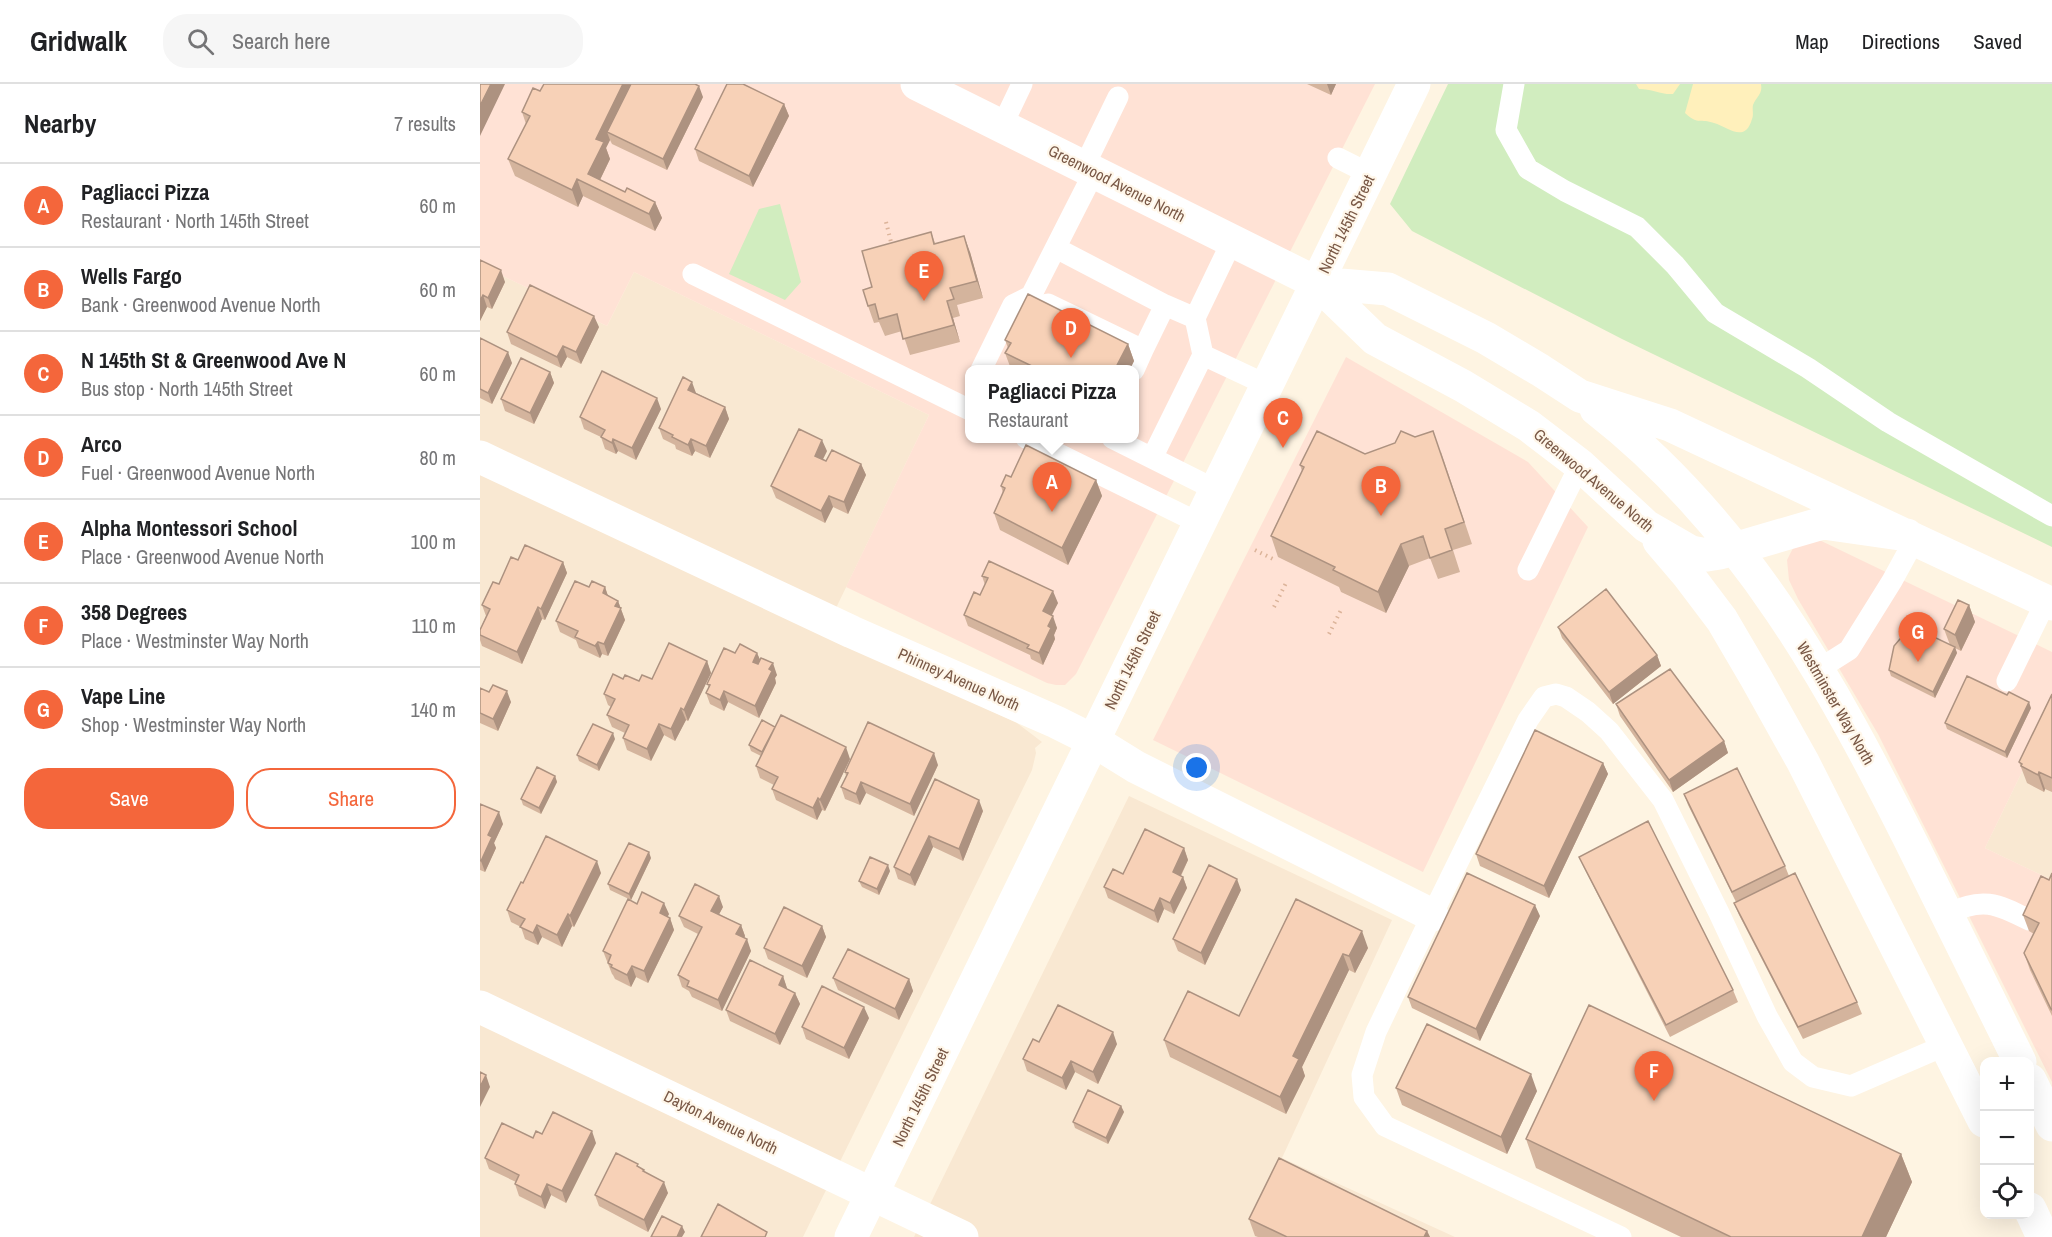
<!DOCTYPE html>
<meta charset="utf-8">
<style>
body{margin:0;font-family:"Archivo Narrow",sans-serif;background:#f6f6f6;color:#202124}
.controls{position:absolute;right:18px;bottom:18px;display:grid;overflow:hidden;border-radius:12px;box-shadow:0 6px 24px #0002}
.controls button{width:54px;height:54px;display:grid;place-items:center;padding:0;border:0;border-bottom:2px solid #e0e0e0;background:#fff;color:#202124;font:30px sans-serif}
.you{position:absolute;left:717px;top:684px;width:21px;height:21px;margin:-15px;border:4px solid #fff;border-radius:50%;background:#1a73e8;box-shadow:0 0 0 9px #1a73e833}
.badge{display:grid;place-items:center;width:39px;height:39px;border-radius:50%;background:#f4663b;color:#fff;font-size:20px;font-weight:700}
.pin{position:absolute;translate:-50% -50px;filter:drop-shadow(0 2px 3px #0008)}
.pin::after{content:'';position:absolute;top:32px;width:21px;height:18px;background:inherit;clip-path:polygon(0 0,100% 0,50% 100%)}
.popup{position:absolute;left:485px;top:281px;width:174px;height:78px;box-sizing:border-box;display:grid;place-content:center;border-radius:12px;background:#fff;filter:drop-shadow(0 2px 4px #0005);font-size:20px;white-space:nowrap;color:#757577}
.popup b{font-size:22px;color:#202124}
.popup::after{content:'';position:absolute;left:50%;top:100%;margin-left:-12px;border:12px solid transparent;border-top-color:#fff}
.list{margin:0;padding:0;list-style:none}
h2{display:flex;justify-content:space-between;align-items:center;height:78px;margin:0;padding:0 24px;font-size:26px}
h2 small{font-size:20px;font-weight:400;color:#757577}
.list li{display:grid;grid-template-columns:39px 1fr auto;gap:18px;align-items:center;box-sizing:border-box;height:84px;padding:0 24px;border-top:2px solid #e0e0e0}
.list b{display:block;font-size:22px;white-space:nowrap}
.list p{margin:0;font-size:20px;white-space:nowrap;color:#757577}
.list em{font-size:20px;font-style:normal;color:#757577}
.actions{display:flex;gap:12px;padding:18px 24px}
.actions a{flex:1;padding:14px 0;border:2px solid #f4663b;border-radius:24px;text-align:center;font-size:21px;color:#f4663b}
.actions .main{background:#f4663b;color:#fff}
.icon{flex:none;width:33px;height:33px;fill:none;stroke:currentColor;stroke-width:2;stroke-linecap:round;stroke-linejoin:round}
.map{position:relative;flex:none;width:1572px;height:1153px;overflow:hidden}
header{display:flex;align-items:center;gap:36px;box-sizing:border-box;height:84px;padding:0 30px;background:#fff;border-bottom:2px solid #e0e0e0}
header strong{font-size:28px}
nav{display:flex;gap:33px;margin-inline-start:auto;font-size:21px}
.search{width:420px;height:54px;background:#f6f6f6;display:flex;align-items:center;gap:15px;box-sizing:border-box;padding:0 21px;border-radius:24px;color:#757577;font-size:22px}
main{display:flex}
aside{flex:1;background:#fff}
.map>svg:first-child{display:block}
</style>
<header>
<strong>Gridwalk</strong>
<div class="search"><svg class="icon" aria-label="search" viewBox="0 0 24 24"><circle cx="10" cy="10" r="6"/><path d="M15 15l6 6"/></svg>Search here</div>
<nav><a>Map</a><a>Directions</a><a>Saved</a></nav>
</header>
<main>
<aside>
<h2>Nearby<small>7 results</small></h2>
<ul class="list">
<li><span class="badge">A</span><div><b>Pagliacci Pizza</b><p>Restaurant · North 145th Street</p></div><em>60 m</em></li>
<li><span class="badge">B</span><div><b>Wells Fargo</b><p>Bank · Greenwood Avenue North</p></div><em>60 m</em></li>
<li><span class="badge">C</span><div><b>N 145th St &amp; Greenwood Ave N</b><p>Bus stop · North 145th Street</p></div><em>60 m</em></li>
<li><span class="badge">D</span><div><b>Arco</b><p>Fuel · Greenwood Avenue North</p></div><em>80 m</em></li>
<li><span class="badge">E</span><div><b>Alpha Montessori School</b><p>Place · Greenwood Avenue North</p></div><em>100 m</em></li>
<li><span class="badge">F</span><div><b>358 Degrees</b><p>Place · Westminster Way North</p></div><em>110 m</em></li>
<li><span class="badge">G</span><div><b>Vape Line</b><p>Shop · Westminster Way North</p></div><em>140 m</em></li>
</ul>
<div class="actions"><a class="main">Save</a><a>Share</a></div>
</aside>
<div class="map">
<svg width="1572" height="1153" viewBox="0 0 1572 1153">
<rect width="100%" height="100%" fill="#fef4e2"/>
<path fill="#f9e8d2" d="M0,181L127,242L154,188L449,331L344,549L537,639L562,658L555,664L556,669L552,686L323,1153H0Z
M1572,626V796L1505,764Z
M649,712L912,836L802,1074L975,1153H434Z"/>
<path fill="#ffe2d5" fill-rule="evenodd" d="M0,0H895L596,590L585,601H576L567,599L366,503L449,331L154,188L127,242L0,181ZM490,286H654V354H490Z
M866,273L1048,378L1108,443L943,788L673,656Z
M1331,452L1572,568V626L1505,764L1572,796V998L1398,650L1318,515L1309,496L1307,476L1311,468L1315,461Z"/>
<path fill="#d1edbf" d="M968,0H1572V463L1142,255L932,147L910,120Z
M300,120L321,198L305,216L249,190L279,125Z"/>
<path fill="#fff0bb" d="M1156,0H1200L1193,10C1182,11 1172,5 1159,5Z
M1213,0H1281C1283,10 1276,13 1273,21C1272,25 1274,31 1272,35C1265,60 1248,43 1234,39C1220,34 1219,42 1205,29Z"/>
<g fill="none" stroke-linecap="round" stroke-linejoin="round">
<path stroke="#dcb49a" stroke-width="4" stroke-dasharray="1.5 4.5" stroke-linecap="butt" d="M406,138L411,158
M775,466L793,475
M794,523L807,497
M849,550L862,524"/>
<path stroke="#fff" stroke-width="21" d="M1034,0L1026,46L1048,85L1085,107L1157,143L1195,181L1235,229L1328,284L1408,338L1572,432
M522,42L542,0
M858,74L890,90
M604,83L638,13
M576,164L685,221L715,234L723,271L787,301
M213,190L490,326
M568,220L663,266L654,286
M715,234L752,157
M663,266L685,221
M501,286L533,221L551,212L614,88
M546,354L719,439
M632,354L736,406
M672,374L723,271
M1048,486L1100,381
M1339,585L1369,566L1412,497L1435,455
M1527,597L1566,517
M1467,830C1502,813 1516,819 1549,836
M1141,1153L905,1042L884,1013L882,991L896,948L952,831L1048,636L1064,613L1076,610L1086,613L1108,628L1129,647L1183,716L1239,829L1287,932L1313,978L1333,993L1371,1002L1466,961"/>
<path stroke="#fff" stroke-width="33" d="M0,373L372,548L576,638L614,657L656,683L952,831
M0,923L482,1153"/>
<path stroke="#fff" stroke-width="33" d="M437,0L837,199L895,255L983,302L1049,342L1100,381L1166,442L1211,468L1227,471L1240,469L1343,439L1427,451
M837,199L908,205L1006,254L1060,286L1100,312L1190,341L1572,520
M1116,325C1264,440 1352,600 1435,766C1470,836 1505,907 1540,978
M1179,457L1208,491L1242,536L1276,594L1323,678L1504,1037
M1550,996L1572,1041
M1550,1125L1563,1153
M371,1153L934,0"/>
</g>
<path fill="#d4b49d" d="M827,0H856L851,11Z
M60,7L223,13L187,86L132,60L130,56L126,64L130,75L120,96L145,108L175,118L182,134L175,147L103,112L98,123L35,92L28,75L46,40L42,28Z
M304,20L309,32L273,103L219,77L215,65Z
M451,148L455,159L490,168L503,214L477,221L480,232L473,234L480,258L430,271L422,247L405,252L399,238L394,239L388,222L392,203Z
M0,176L25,198L12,225L7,223L0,237Z
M119,243L101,280L87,273L81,284L31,260L27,248Z
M0,254L32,279L12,320L0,314Z
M525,256L648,260L654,277L650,285H531L525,269L528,264Z
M70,288L74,299L54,340L25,327L21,315Z
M216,309L245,323L249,335L230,374L215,367L212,372L196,365L195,361L183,355L179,344Z
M181,325L156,376L138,367L136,370L125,365L121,353L104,345L100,333Z
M347,367L343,375L346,377L381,380L386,391L368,430L353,423L345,439L296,414L291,402Z
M961,368L992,460L973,466L980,488L958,495L950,474L929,482L906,529L861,508L859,503L798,473L791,452L822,387L820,381L885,370Z
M531,393L616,396L622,412L588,481L520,446L514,429L523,409L521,402Z
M38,476L83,478L87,489L65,536L62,535L42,580L2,562L0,556V546L6,532L2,521Z
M502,492L578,519L571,531L577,544L574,551L575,555L563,581L551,575L550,571L488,542L484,531L500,511L505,501Z
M109,503H125L128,512L138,517L145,536L128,572L122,570L120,574L99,564L96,556L80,548L76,537Z
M1489,521L1495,538L1481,567L1475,564L1477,569L1455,614L1411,592L1409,586L1470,561L1464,545Z
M1078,543L1177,571L1181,582L1133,620L1082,554Z
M255,569H277L280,576L297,591L295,594L296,599L279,634L248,618L244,627L230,620L226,609L229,604L227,600Z
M227,577L231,589L208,637L206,636L195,657L184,651L171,677L147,666L143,654L145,649L132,643L127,631L131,623L128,621L124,610L143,595L159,597L172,595Z
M0,604L31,618L18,647L0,639Z
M1572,610V708L1565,705L1564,708L1547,699L1539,678Z
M1136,620L1244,657L1248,669L1193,708L1140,632Z
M1551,624L1527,674L1467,645L1465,639Z
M295,643L370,675L345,727L342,726L337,736L296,716L292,705L294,701L280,694L276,682L281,672L271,667L269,661Z
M135,655L119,687L99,677L97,671Z
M1123,679L1128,690L1069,814L1000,782L996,770Z
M458,681L434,732L386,709L380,721L365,715L361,703L366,692L365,688Z
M75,692L77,698L61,730L43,721L41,715Z
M455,695L503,727L483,777L453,763L435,802L418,795L414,783Z
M1204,710L1305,782L1309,792L1377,918L1382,930L1323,955L1259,831L1254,819L1256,818L1208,721Z
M0,720L23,740L14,759L16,764L5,788L0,786Z
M704,764L708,776L701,792L703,793L707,804L694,830L684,825L678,839L628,814L624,803L643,790Z
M1099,773L1253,906L1258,918L1190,953L1104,784Z
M171,774L151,816L130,806L128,800Z
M410,787L399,811L382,803L379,797Z
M121,789L94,843L92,842L82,863L62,853L58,861L45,855L41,843L31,838L27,826L43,799Z
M1572,789V932L1550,886L1544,869L1554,850L1549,847L1543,831L1569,796Z
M761,806L725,881L698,867L693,855Z
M816,815L888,864L875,889L869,886L822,983L825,992L806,1030L690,973L684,956L759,932Z
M157,820L189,830L187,833L190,834L194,846L168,899L156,893L151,903L135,895L133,891L132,890L123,867Z
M243,823L239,830L261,841L265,852L264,854L271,867L242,927L212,913L209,907L202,903L198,891L218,850L204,843L199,832Z
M1060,832L1000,957L932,924L928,913Z
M342,842L346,853L327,894L288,875L284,864Z
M303,892L307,905L315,909L320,920L300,961L250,937L246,926Z
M353,894L429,895L433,907L419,936L358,906Z
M389,934L369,975L326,955L322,943Z
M559,958L637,960L618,1000L595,988L586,1006L547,987L543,975Z
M916,1004L1057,1007L1027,1070L922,1021Z
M641,1022L644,1028L628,1060L595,1044L593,1038Z
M62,1050L116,1059L86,1119L71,1111L65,1125L39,1112L35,1100L36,1098L9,1085L5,1074Z
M1046,1055L1421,1070L1432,1098L1406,1153H1201L1056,1084Z
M159,1083L188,1109L168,1148L119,1122L115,1111Z
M769,1135L947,1147L950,1153H778L775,1152Z"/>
<path fill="#ad9280" d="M11,0H25L0,52V22Z
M143,0H157L127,48L130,56L126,64L130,75L116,104L108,90L116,55Z
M847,0H856L851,11Z
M219,2L223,13L187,86L183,75Z
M304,20L309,32L273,103L269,92Z
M97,95L103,112L98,123L92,106Z
M175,118L182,134L175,147L169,130Z
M484,152L490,168L503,214L497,197Z
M21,186L25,198L12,225L8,214Z
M3,211L7,223L0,237V217Z
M467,217L473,234L480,258L474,241Z
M114,232L119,243L101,280L96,268Z
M648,260L654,277L650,285H635Z
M83,262L87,273L81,284L77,273Z
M28,268L32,279L12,320L8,309Z
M70,288L74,299L54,340L50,329Z
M212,298L216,309L212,318L208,306Z
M177,314L181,325L156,376L152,364Z
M245,323L249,335L230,374L226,362Z
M133,355L138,367L136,370L132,359Z
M211,355L215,367L212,372L208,361Z
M342,356L347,367L339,383L335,372Z
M381,380L386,391L368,430L364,418Z
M616,396L622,412L588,481L582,464Z
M349,412L353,423L345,439L341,427Z
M921,460L929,482L906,529L898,508Z
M83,478L87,489L65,536L61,525Z
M125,503L129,515L123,509Z
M573,507L578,519L568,539L563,527Z
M138,517L145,536L128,572L124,560L135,522Z
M1489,521L1495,538L1481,567L1475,551Z
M58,523L62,535L42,580L37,568Z
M573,532L577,544L574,551L575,555L563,581L559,569L568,542Z
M118,558L122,570L120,574L115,562Z
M1475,563L1477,569L1455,614L1453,608Z
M277,569L282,580L277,589L273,578Z
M1177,571L1181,582L1133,620L1129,608Z
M227,577L231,589L208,637L204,626Z
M293,579L297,591L295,594L296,599L279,634L275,622L289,585Z
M27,607L31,618L18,647L13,635Z
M244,607L248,618L244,627L240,616Z
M1549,618L1551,624L1527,674L1525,668Z
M201,624L206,636L195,657L191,645Z
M179,640L184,651L171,677L167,665Z
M133,649L135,655L119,687L117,681Z
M1244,657L1248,669L1193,708L1189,696Z
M366,663L370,675L345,727L340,716Z
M454,669L458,681L434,732L430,720Z
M1123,679L1128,690L1069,814L1064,802Z
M1559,688L1565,705L1564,708L1558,691Z
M75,692L77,698L61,730L59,724Z
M381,698L386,709L380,721L376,710Z
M338,714L342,726L337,736L333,724Z
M499,716L503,727L483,777L479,765Z
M19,728L23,740L14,759L16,764L5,788L1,777L8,751Z
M449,752L453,763L435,802L430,791Z
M704,764L708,776L697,799L693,788Z
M169,768L171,774L151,816L149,810Z
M117,777L121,789L94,843L90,832Z
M408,781L410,787L399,811L397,805Z
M703,793L707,804L694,830L690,819Z
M757,795L761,806L725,881L721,869Z
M239,812L243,823L235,838L231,827Z
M680,814L684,825L678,839L674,827Z
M184,819L189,830L184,840L180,829Z
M1055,821L1060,832L1000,957L996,945Z
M88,830L92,842L82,863L77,851Z
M190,834L194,846L168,899L164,887Z
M57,841L62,853L58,861L53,849Z
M261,841L265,852L261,862L256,850Z
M342,842L346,853L327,894L322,882Z
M882,847L888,864L875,889L869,872Z
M267,855L271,867L242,927L238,916Z
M863,870L869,886L822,983L825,992L806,1030L800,1013L813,972Z
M152,882L156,893L151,903L147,891Z
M303,892L307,904L303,912L299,901Z
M429,895L433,907L419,936L415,925Z
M315,909L320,920L300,961L295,950Z
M384,923L389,934L369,975L364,964Z
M633,948L637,960L618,1000L613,988Z
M591,977L595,988L586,1006L582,994Z
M1051,990L1057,1007L1027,1070L1021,1053Z
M6,991L10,1003L0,1023V1003Z
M641,1022L644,1028L628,1060L626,1054Z
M112,1047L116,1059L86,1119L82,1107Z
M1421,1070L1432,1098L1406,1153H1382Z
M184,1098L188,1109L168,1148L164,1136Z
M67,1100L71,1111L65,1125L61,1113Z
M202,1142L205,1148L202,1153H197Z
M947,1147L950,1153H944Z"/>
<path fill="#f7d1b7" stroke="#ad9280" stroke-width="1.5" d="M0,0H11L0,22Z
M64,0H143L116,55L124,58L108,90L145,108L147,104L175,118L169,130L97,95L92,106L28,75L50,32L42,28L53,4L60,7Z
M151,0H215L219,2L183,75L127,48Z
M247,0H263L304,20L269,92L215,65Z
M451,148L454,160L484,152L497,197L470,204L474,215L467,217L474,241L423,255L417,230L399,235L395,220L388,222L383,206L392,203L382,167Z
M0,176L21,186L8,214L3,211L0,217Z
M50,201L114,232L96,268L83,262L77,273L27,248Z
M548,210L648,260L635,285H558L525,269L531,259L525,256Z
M0,254L28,268L8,309L0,305Z
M41,274L70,288L50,329L21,315Z
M122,287L177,314L152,364L133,355L132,359L121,353L125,346L100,333Z
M203,293L212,298L208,306L245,323L226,362L211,355L208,361L192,353L193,351L179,344Z
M319,345L342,356L335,372L346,377L352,366L381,380L364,418L349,412L341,427L291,402Z
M837,347L885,370L915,359L921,347L935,353L953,347L984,438L965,445L972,466L950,474L943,452L921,460L898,508L853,486L855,483L791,452L824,383L820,381Z
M546,361L616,396L582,464L514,429L525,404L521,402L526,391L531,393Z
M45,461L83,478L61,525L58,523L37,568L0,551V546L10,525L2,521L13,498L19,500L31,473L38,476Z
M509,477L573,507L563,527L573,532L568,542L571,544L559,569L547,564L549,561L484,531L494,508L500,511L508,494L502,492Z
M95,497L109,503L112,497L125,503L123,509L138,517L135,522L141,524L124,560L118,558L115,562L95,553L98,547L76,537Z
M1126,505L1177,571L1129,608L1078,543Z
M1478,516L1489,521L1475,551L1464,545Z
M1431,542L1475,563L1453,608L1409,586L1414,562Z
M189,559L227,577L204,626L201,624L191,645L179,640L167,665L143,654L149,641L127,631L135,615L124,610L133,590L143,595L145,591L159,597L162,591L172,595Z
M260,560L277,569L273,578L278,580L281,574L293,579L289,585L292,587L275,622L244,607L240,616L226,609L230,601L227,600L244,564L255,569Z
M1190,585L1244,657L1189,696L1136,620Z
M1487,592L1527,611L1529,608L1549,618L1525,668L1465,639Z
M13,601L27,607L13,635L0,629V604L9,608Z
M1572,610V694L1559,688L1558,691L1541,682L1542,680L1539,678Z
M301,631L366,663L340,716L338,714L333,724L292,705L298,693L276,682Z
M282,636L295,643L282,668L269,661Z
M388,638L454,669L430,720L381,698L376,710L361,703L368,689L365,688Z
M113,640L133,649L117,681L97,671Z
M1055,646L1123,679L1064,802L996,770Z
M57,683L75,692L59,724L41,715Z
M1257,684L1305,782L1252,808L1204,710Z
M455,695L499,716L479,765L449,752L430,791L414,783Z
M0,720L19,728L8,751L12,753L1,777L0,776Z
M1168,737L1253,906L1186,941L1099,773Z
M665,745L704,764L693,788L703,793L690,819L680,814L674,827L624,803L633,785L643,790Z
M66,752L117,777L90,832L88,830L77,851L57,841L53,849L40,843L45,835L27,826L41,798L43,799Z
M149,759L169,768L149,810L128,800Z
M390,773L408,781L397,805L379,797Z
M729,781L757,795L721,869L693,855Z
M987,789L1055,821L996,945L928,913Z
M1315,789L1377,918L1318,943L1254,819Z
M1572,789V926L1571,925L1544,869L1559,839L1543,831L1561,792L1569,796Z
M215,800L239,812L231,827L261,841L256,850L267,855L238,916L207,902L209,897L198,891L222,843L199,832Z
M162,808L184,819L180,829L190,834L164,887L152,882L147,891L131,883L132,881L128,879L131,871L123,867L148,815L157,820Z
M816,815L882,847L869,872L863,870L813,972L819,975L800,1013L684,956L708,907L759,932Z
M304,823L342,842L322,882L284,864Z
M368,865L429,895L415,925L353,894Z
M270,876L303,892L299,901L315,909L295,950L246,926Z
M342,902L384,923L364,964L322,943Z
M578,921L633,948L613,988L591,977L582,994L543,975L553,955L559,958Z
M1109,921L1421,1070L1382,1153H1251L1046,1055Z
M947,940L1051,990L1021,1053L916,1004Z
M0,988L6,991L0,1003Z
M608,1006L641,1022L626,1054L593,1038Z
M73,1028L112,1047L82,1107L67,1100L61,1113L35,1100L39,1091L5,1074L22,1039L53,1054L56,1047L62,1050Z
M136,1069L158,1080L157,1082L164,1086L163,1087L184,1098L164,1136L115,1111Z
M799,1074L947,1147L944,1153H807L769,1135Z
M238,1120L287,1148L285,1153H221Z
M182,1132L202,1142L197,1153H171Z"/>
<g text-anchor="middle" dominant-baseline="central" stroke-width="4.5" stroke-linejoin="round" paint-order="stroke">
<g font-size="16" fill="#795846" stroke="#fff7ea">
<text transform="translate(637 99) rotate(27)">Greenwood Avenue North</text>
<text transform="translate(866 140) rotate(-64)">North 145th Street</text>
<text transform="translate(1114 396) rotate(40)">Greenwood Avenue North</text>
<text transform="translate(652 576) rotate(-64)">North 145th Street</text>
<text transform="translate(479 595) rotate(24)">Phinney Avenue North</text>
<text transform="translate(1356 619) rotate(60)">Westminster Way North</text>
<text transform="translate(440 1013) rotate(-64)">North 145th Street</text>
<text transform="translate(241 1038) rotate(26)">Dayton Avenue North</text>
</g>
</g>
</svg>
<div class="controls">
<button>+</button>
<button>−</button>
<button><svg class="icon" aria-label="locate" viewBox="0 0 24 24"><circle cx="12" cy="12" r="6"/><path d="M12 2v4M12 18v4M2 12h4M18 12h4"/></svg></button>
</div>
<div class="you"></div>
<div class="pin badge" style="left:572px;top:428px">A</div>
<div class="popup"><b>Pagliacci Pizza</b>Restaurant</div>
<div class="pin badge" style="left:901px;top:432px">B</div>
<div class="pin badge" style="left:803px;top:364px">C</div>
<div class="pin badge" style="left:591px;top:274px">D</div>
<div class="pin badge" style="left:444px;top:217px">E</div>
<div class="pin badge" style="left:1174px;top:1017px">F</div>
<div class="pin badge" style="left:1438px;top:578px">G</div>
</div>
</main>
